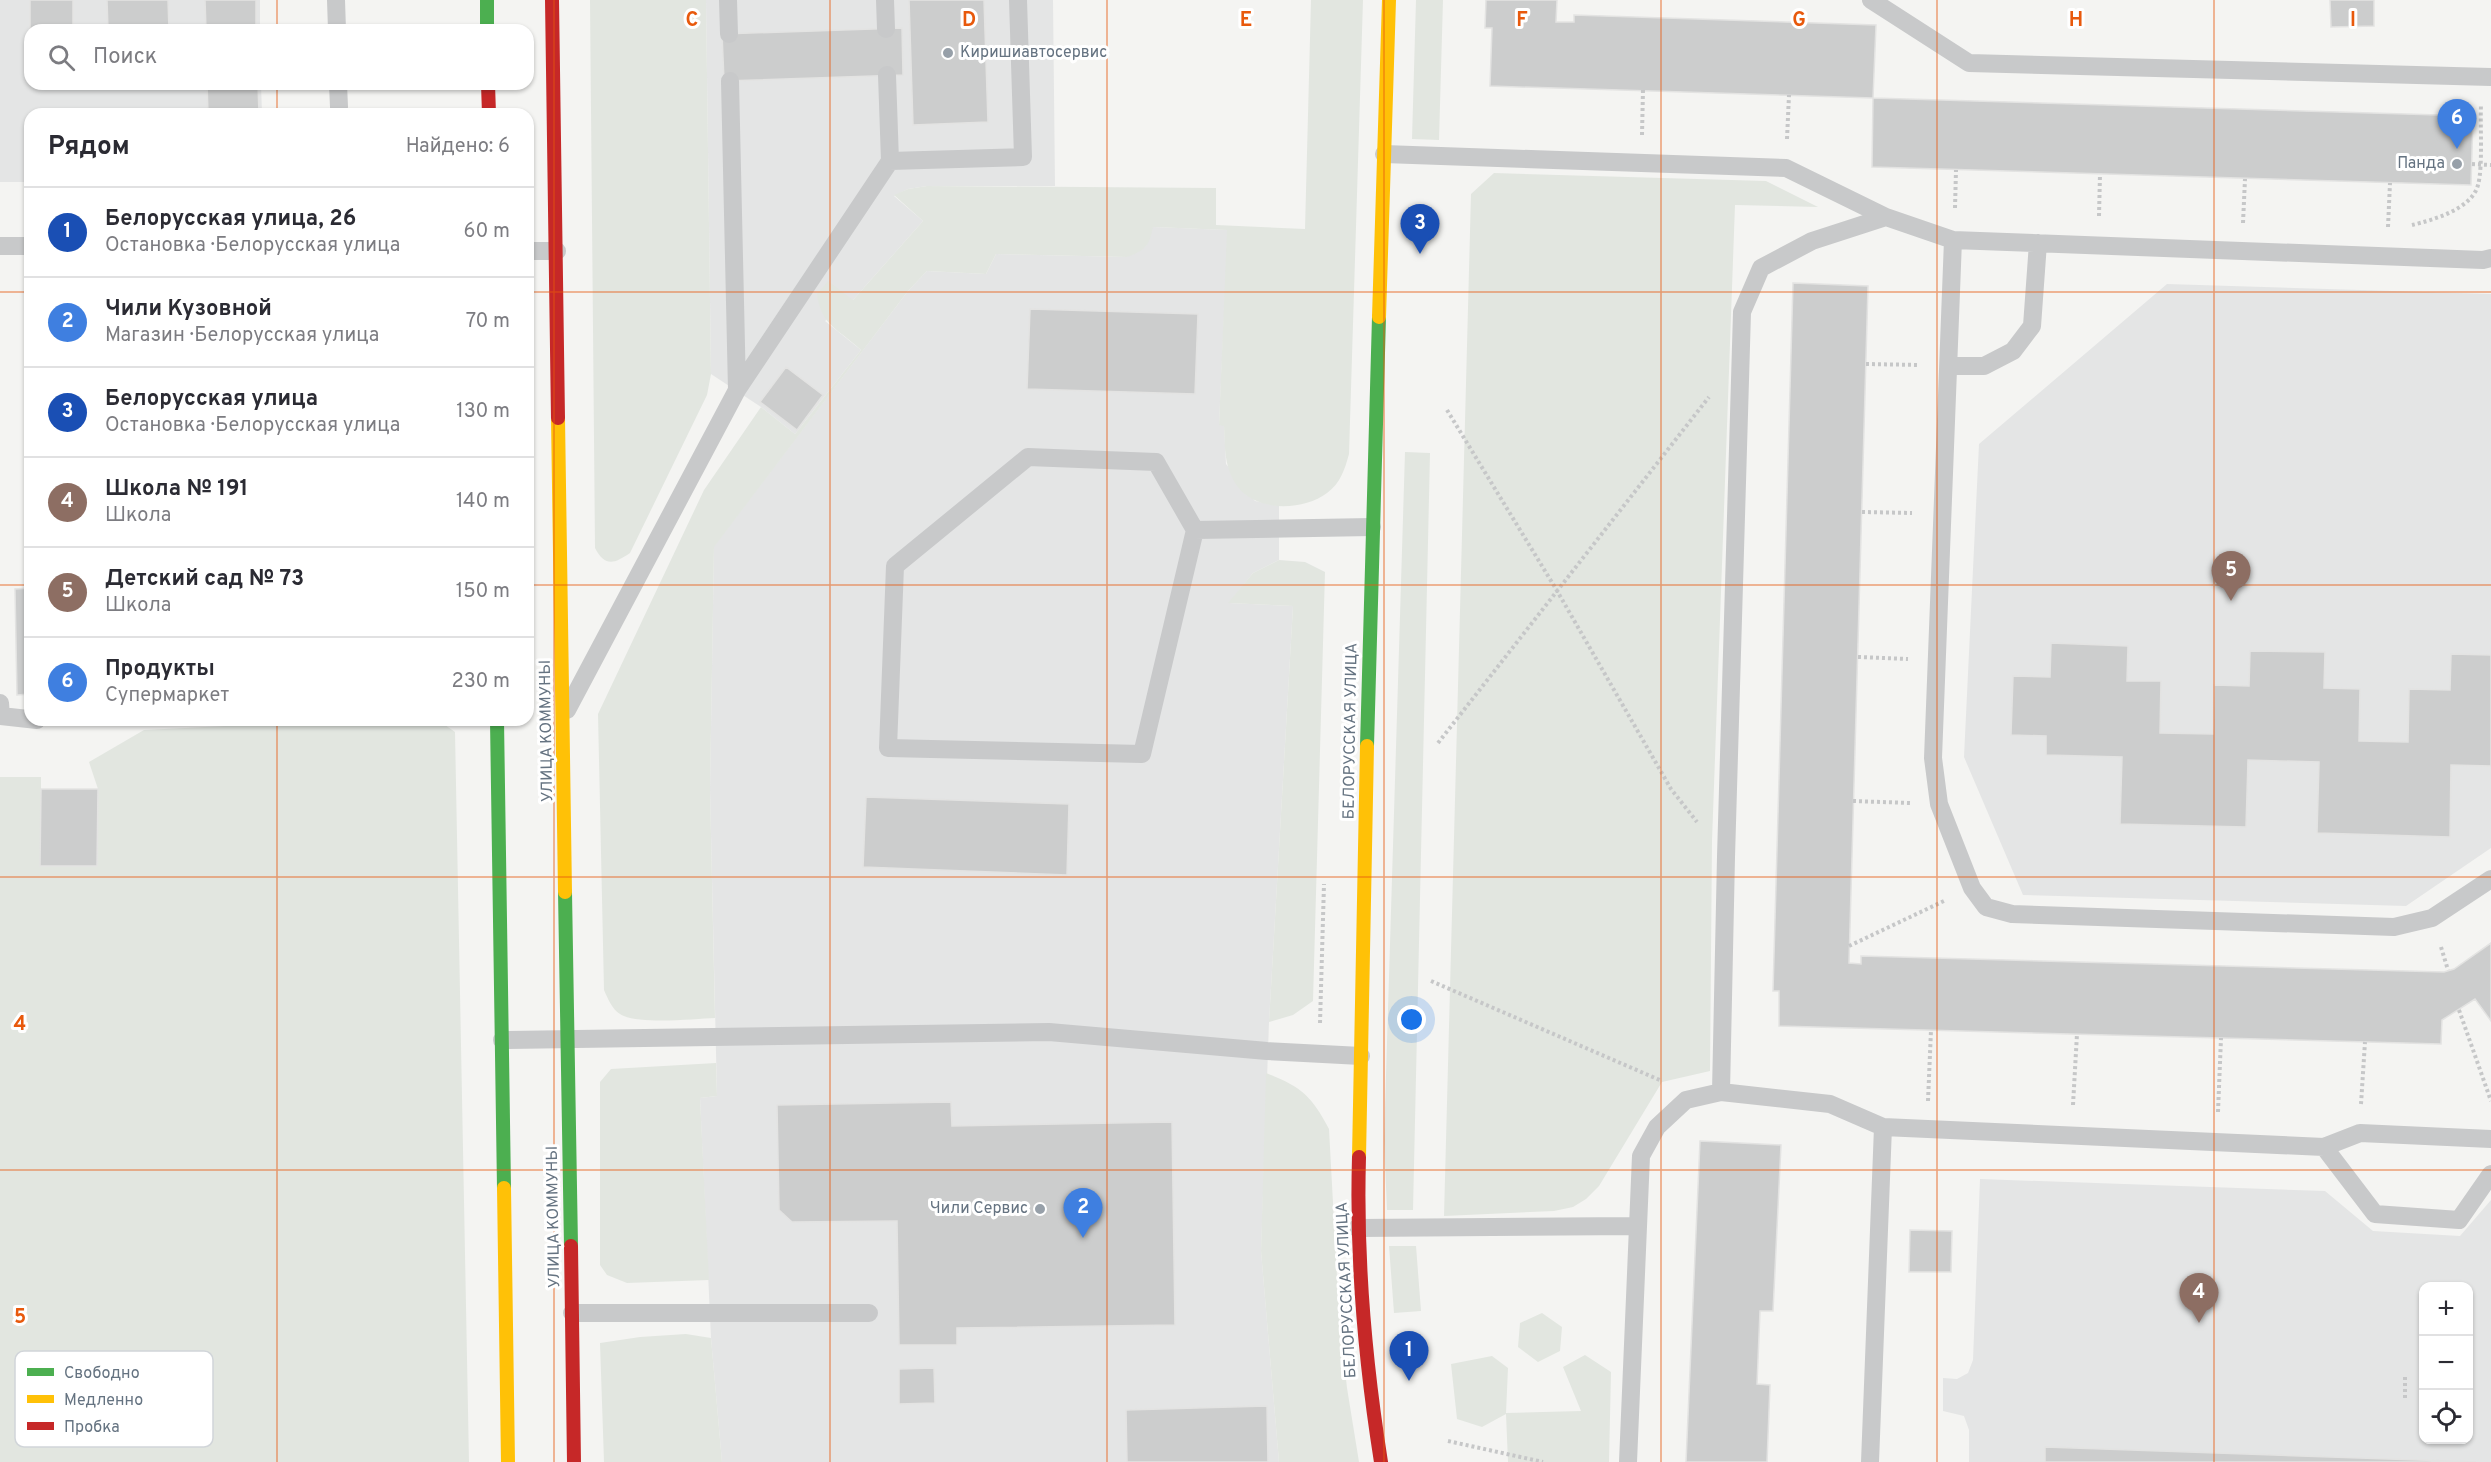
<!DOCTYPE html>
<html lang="ru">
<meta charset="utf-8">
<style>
body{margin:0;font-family:Overpass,sans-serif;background:#f7f7f7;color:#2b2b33}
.controls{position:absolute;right:18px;bottom:18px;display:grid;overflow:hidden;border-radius:12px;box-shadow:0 2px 4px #0004}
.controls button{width:54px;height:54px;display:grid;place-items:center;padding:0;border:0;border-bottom:2px solid #e1e1e2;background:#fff;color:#2b2b33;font:30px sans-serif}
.you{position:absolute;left:1412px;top:1020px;width:21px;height:21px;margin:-15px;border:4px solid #fff;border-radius:50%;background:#1a73e8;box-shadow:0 0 0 9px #1a73e833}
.badge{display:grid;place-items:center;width:39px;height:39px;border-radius:50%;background:#0b8043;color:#fff;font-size:20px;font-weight:700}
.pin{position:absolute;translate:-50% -50px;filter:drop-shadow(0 2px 3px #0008)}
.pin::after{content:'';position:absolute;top:32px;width:21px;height:18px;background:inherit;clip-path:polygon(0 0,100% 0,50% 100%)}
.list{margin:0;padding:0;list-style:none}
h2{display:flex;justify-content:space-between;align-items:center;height:78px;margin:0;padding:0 24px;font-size:26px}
h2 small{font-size:20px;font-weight:400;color:#7c7c81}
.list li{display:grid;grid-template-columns:39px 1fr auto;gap:18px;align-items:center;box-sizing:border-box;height:90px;padding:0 24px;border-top:2px solid #e1e1e2}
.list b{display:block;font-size:22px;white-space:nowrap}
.list p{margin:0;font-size:20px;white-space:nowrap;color:#7c7c81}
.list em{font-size:20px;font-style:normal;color:#7c7c81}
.icon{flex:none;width:33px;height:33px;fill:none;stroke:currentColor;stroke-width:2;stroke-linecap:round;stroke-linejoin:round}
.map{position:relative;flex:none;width:2491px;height:1462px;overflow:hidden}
.search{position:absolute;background:#fff;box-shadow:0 2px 4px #0004;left:24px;top:24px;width:510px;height:66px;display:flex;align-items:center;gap:15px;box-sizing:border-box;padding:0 21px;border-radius:18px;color:#7c7c81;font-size:22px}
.panel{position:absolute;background:#fff;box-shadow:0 2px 4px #0004;left:24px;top:108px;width:510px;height:618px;border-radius:18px}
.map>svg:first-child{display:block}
</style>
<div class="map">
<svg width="2491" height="1462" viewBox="0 0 2491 1462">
<rect width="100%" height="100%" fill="#f4f4f2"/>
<path fill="#e4e5e5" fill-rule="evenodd" d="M0,0H260V30H30V84H261L262,114H30V182H0Z
M706,0H909L914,125L988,122L984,0H1053L1055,186H927L908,189L894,196L923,221L853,300L825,321L861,350L795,434L761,407L711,374ZM902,28L724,80L723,34Z
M1153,227L1228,230L1219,425H1224L1226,464L1255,501L1279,506V560L1253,573L1229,603L1293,606L1269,1022L1261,1251L1279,1462H722L711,1338L700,1098L717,1096L710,789L714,546L908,291L927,271L986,274L996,254L1127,257Z
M2167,284L2491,294V848L2406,906L2023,895L1964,757L1979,444Z
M1980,1179L2325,1191L2373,1231L2460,1236L2491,1200V1462H1969V1430L1964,1416L1943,1411V1378L1957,1379L1968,1373L1973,1360ZM2424,1286H2468V1440H2424Z"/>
<path fill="#e2e6e0" d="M590,0H706L711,374L707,395L630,553C614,564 605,567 595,548Z
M1311,0H1363L1349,454C1345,469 1340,484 1327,493C1303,511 1257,512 1238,487C1224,468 1225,448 1224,426L1219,425L1227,230L1153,227C1149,246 1146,250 1127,257L996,254L986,274L927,271L908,291L714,547L710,789L715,1018C694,1019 636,1025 620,1014C612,1009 608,999 604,990L598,714L704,490L761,407L795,434L861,350C840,330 821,326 817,294L828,281L853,300L923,221L894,195L908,189L927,186L1216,188V225L1305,229Z
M1416,0H1443L1439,140L1412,139Z
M1494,173L1766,181L1818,207L1735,205L1712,841L1710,1071L1662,1082L1599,1186L1586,1199L1573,1207L1554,1211L1444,1216L1471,194Z
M1405,452L1430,453L1413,1210H1387L1384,1141Z
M1279,560L1305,562L1325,572L1313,1001L1293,1015L1269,1022L1293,606L1228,603L1253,573Z
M351,720H438L455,732L469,1462H0V777H41V865L97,866L98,789L89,762L144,730Z
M716,1063L717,1096L700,1098L709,1280L627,1283L607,1275L600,1265V1082L611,1069Z
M1266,1073C1301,1087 1311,1095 1329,1129L1339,1314L1347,1388L1359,1462H1279L1261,1251Z
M1389,1246H1416L1421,1311L1394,1313Z
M1542,1313L1562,1327L1560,1351L1538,1362L1518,1347L1520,1323Z
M686,1334L711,1338L722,1462H604L600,1343L640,1337Z
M1585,1355L1611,1372L1609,1462H1508L1506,1414L1482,1427L1457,1419L1451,1364L1492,1356L1508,1368L1506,1413L1581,1411L1563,1367Z"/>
<path fill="#cccdcd" stroke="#e3e3e2" stroke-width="1.5" d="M30,0H73V30H30Z
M107,0H168L169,30H108Z
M205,0H256V30H206Z
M909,0H984L988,122L913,125Z
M1486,0H1557L1556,22H1574V15L1876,25L1873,98L1490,86L1492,28H1485Z
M2330,0H2374V26L2331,27Z
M902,28L903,75L724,81L722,34Z
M207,84H258L259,114H208Z
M1873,98L2473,116L2471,185L1872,167Z
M1793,283L1868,286L1849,963L1861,964V956L2444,972L2454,969L2491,943V1021L2475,999L2442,1020L2441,1044L1779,1026V991H1773Z
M1030,309L1198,314L1195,394L1027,389Z
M786,367L823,395L797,430L760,402Z
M30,588V694L17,695L15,589Z
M2051,643L2128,646L2127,681H2161L2160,733L2213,734L2214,685L2249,686L2250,651L2325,652L2324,688L2360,689L2359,741L2408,742L2409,689L2450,690L2451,654L2491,655V766L2451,765L2450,837L2317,833L2319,762L2248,760L2246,827L2120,824L2122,757L2046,755V736L2011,735L2013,676L2050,677Z
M41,789H98L97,866H40Z
M866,797L1069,804L1067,875L863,867Z
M951,1102L952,1126L1172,1122L1175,1325L957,1328V1345H899L897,1221L792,1222L779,1210L777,1105Z
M1700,1141L1781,1145L1773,1311H1760L1757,1384L1770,1385L1767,1462H1686Z
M1910,1230L1952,1231L1951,1272H1909Z
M934,1368L935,1403L899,1404V1369Z
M1267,1406L1268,1462H1127L1126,1410Z
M2045,1447L2476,1462H2045Z"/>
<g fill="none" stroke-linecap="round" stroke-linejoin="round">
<path stroke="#c6c7c8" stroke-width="4" stroke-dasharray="3 3" stroke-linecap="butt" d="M1642,135L1643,90
M1787,139L1789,95
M2472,164L2491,165
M1955,208L1956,170
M2099,216L2100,174
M2243,223L2245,179
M2412,225C2433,220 2472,209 2478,185C2483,167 2480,126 2481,105
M2388,227L2390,183
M1866,364L1919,365
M1447,410L1556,589L1671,789L1697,822
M1862,512L1912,513
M1858,657L1908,659
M1438,743L1709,397
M1853,801L1910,803
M1849,946L1946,900
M2441,947L2448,970
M1431,981L1662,1081
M2459,1010L2491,1101
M1320,1023L1324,884
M1928,1101L1931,1030
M2361,1104L2365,1042
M2073,1105L2077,1034
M2218,1112L2221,1038
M2405,1398V1376
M1448,1441L1543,1462"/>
<path stroke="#c8c9ca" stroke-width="18" d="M336,0L337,30
M728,0L729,34
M885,0L886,29
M1871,0L1969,63L2491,77
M887,75L890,161
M338,84L339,107
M1384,154L1786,168L1886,217L1953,240L2483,260L2491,258
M1953,240L1933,758L1939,804L1972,888L1986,907L2012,914L2394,927L2432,918L2491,879
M0,246H30
M528,251H557
M1949,366H1984L2013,351L2032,326L2038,243
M737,390L890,161L1023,157L1018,0
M1028,457L1156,462L1195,530L1142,754L888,748L895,566Z
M1195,530L1372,527
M0,703L1,716L37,720
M567,710L737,390L730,81
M502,1040L1049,1032L1267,1051L1361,1056
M1721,1092L1726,857L1742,312L1761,268L1812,241L1886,217
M2324,1147L2375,1214L2459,1220L2491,1174
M1357,1228L1638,1226
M572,1313H869
M1628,1462L1641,1156L1657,1127L1686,1100L1721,1092L1830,1104L1883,1127L2324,1147L2360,1133L2491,1139
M1870,1462L1883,1127"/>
<path stroke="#4caf50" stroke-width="14" d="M487,0V30
M497,720L504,1188
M1367,746L1379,317
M565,892L571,1246"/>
<path stroke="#ffc107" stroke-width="14" d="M1379,317L1389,0
M558,418L565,892
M1359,1157L1367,746
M504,1188L508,1462"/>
<path stroke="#c62828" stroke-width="14" d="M552,0L558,418
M488,84L489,114
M1359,1157C1356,1259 1365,1361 1381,1462
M571,1246L574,1462"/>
</g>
<path fill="none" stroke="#e8590c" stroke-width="1.5" stroke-opacity="0.55" d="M277,0V30M554,0V1462M830,0V1462M1107,0V1462M1384,0V1462M1661,0V1462M1937,0V1462M2214,0V1462M277,84V114M0,292H30M528,292H2491M0,585H30M528,585H2491M277,720V1462M0,877H2491M0,1170H2491"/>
<g fill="#97a0a9" stroke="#fff" stroke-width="2">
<circle cx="948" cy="53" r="6"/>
<circle cx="2457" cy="164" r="6"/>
<circle cx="1040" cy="1209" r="6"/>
</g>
<g text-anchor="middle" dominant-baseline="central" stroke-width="6" stroke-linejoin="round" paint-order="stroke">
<g font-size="16" fill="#657381" stroke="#fff" text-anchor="end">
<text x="960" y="53" text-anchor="start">Киришиавтосервис</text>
<text x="2445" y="164">Панда</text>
<text x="1028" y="1209">Чили Сервис</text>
</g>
<g font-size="16" fill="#657381" stroke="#fff">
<text transform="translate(547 731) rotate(-91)">УЛИЦА КОММУНЫ</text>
<text transform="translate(1351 731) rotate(-89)">БЕЛОРУССКАЯ УЛИЦА</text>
<text transform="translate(554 1217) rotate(-91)">УЛИЦА КОММУНЫ</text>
<text transform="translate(1347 1290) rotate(-93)">БЕЛОРУССКАЯ УЛИЦА</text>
</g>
</g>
<rect x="15" y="1351" width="198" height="96" rx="9" fill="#fff" stroke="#d1d5d9" stroke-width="1.5"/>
<rect x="27" y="1368" width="27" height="8" fill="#4caf50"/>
<rect x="27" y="1395" width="27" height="8" fill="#ffc107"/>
<rect x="27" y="1422" width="27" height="8" fill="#c62828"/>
<g font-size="16" fill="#657381">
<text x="64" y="1378">Свободно</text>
<text x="64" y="1405">Медленно</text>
<text x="64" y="1432">Пробка</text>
</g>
<g font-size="20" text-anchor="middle" font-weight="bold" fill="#e8590c" stroke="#fff" stroke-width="6" stroke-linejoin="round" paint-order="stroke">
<text x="692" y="26">C</text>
<text x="969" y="26">D</text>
<text x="1246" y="26">E</text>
<text x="1522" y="26">F</text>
<text x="1799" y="26">G</text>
<text x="2076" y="26">H</text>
<text x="2353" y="26">I</text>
<text x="20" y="1030">4</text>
<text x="20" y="1323">5</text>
</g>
</svg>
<div class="controls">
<button>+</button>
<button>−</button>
<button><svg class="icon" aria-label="locate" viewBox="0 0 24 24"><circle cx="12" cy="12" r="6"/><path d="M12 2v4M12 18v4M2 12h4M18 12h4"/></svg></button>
</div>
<div class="you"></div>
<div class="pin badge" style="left:1409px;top:1381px;background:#1a4fb4">1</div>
<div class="pin badge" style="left:1083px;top:1238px;background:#3f7fe0">2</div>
<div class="pin badge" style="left:1420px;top:254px;background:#1a4fb4">3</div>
<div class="pin badge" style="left:2199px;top:1323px;background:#8d6e63">4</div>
<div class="pin badge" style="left:2231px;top:601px;background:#8d6e63">5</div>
<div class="pin badge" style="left:2457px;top:149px;background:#3f7fe0">6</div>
<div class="search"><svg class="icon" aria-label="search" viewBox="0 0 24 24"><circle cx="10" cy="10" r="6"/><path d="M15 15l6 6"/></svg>Поиск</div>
<section class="panel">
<h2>Рядом<small>Найдено: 6</small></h2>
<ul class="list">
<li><span class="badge" style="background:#1a4fb4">1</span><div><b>Белорусская улица, 26</b><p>Остановка · Белорусская улица</p></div><em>60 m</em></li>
<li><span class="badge" style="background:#3f7fe0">2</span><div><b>Чили Кузовной</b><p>Магазин · Белорусская улица</p></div><em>70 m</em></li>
<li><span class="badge" style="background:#1a4fb4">3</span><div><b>Белорусская улица</b><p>Остановка · Белорусская улица</p></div><em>130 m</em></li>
<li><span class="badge" style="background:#8d6e63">4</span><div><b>Школа № 191</b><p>Школа</p></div><em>140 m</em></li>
<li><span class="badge" style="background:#8d6e63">5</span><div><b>Детский сад № 73</b><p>Школа</p></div><em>150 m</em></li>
<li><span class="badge" style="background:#3f7fe0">6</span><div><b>Продукты</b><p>Супермаркет</p></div><em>230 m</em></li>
</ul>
</section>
</div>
